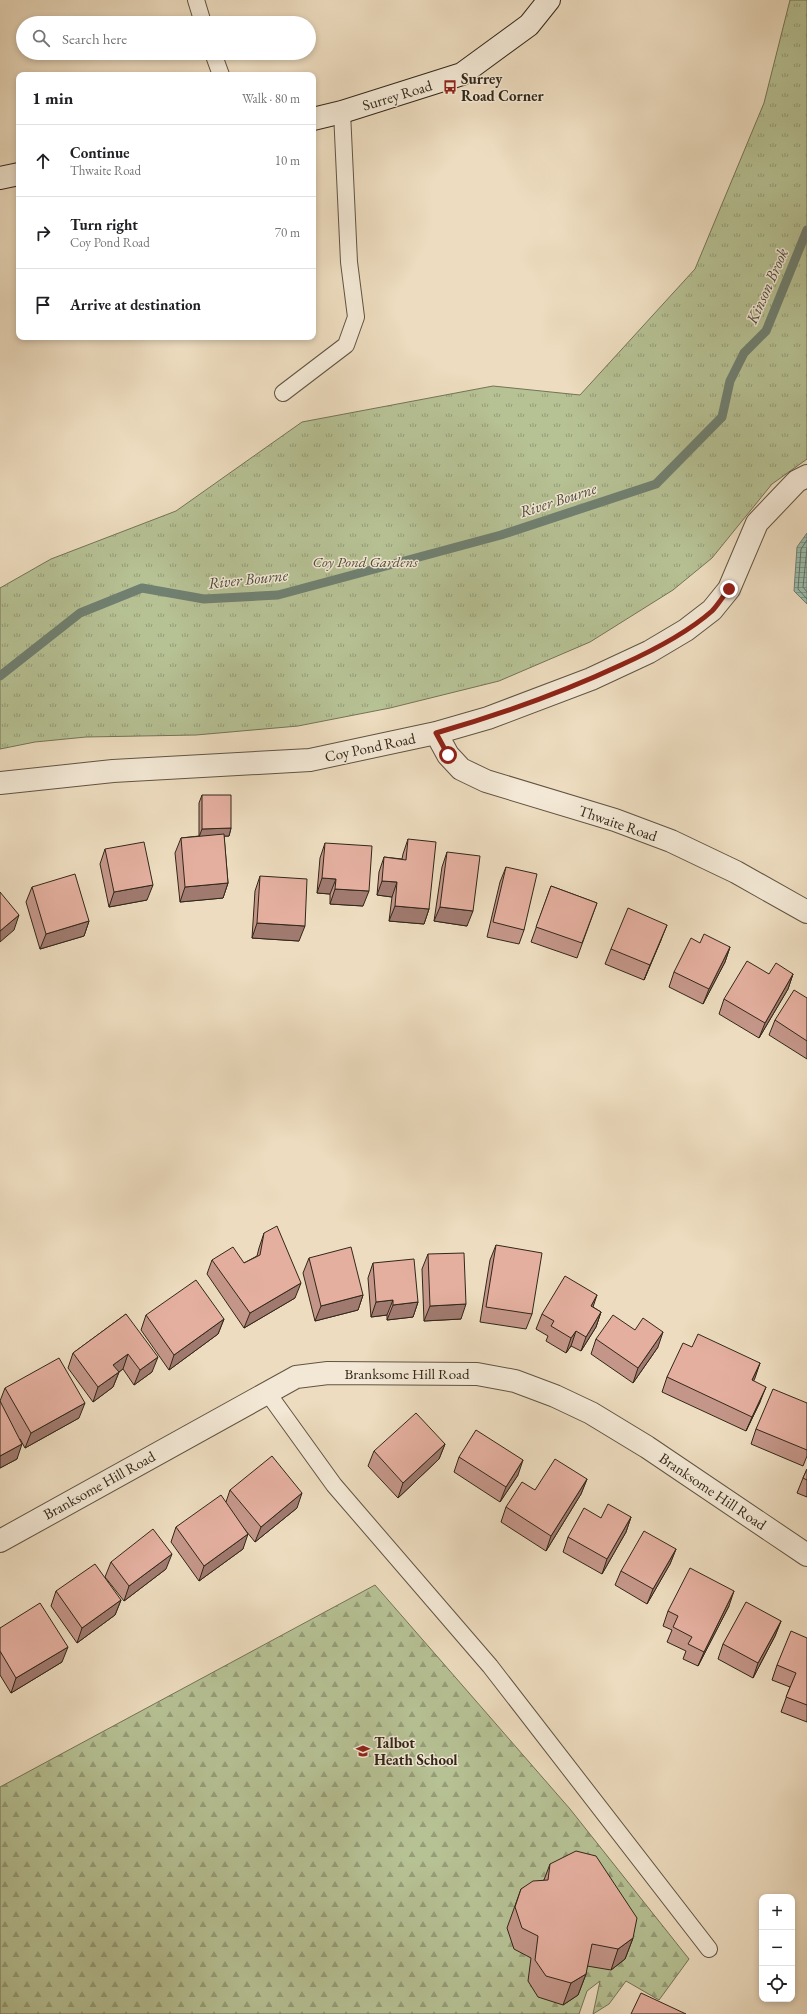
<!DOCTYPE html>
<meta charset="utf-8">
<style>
body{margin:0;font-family:"EB Garamond",serif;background:#f6f6f6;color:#202124}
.controls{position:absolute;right:12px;bottom:12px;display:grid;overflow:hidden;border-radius:8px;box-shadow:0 2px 6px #0003}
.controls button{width:36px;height:36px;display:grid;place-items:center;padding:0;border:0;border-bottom:1px solid #e0e0e0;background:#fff;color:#202124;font:20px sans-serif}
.stop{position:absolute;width:12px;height:12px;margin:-9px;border:3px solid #8f2418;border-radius:50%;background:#fff}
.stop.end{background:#8f2418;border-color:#fff;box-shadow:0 1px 4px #0008}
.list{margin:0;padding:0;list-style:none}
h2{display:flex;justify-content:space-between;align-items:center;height:52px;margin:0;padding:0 16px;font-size:17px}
h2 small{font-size:13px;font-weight:400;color:#757577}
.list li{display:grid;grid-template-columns:26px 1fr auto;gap:12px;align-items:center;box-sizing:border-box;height:72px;padding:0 16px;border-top:1px solid #e0e0e0}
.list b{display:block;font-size:15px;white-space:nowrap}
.list p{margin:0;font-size:13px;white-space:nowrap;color:#757577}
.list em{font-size:13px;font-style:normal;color:#757577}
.icon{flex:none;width:22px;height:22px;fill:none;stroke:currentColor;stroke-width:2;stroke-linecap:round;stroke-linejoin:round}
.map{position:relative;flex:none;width:807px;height:2014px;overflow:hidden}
.search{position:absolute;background:#fff;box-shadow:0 2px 6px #0003;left:16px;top:16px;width:300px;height:44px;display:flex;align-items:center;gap:10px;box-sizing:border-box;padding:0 14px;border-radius:22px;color:#757577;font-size:15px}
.panel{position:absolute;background:#fff;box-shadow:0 2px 6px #0003;left:16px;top:72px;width:300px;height:268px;border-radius:8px}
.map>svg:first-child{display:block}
</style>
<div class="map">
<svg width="807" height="2014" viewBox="0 0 807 2014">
<defs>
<pattern id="forest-firs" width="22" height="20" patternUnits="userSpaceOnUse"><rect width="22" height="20" fill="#b6c194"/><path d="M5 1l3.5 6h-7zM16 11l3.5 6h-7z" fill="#959d78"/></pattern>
<pattern id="park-tufts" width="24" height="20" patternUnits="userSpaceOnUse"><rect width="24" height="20" fill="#b6c194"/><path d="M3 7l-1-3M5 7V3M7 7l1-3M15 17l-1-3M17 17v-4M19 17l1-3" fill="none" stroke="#959d78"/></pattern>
<pattern id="water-rules" width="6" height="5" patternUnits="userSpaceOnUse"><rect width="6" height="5" fill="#9abcac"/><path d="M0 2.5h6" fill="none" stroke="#7e998b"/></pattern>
</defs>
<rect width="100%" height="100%" fill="#eddcbf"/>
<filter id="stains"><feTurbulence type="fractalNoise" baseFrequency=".005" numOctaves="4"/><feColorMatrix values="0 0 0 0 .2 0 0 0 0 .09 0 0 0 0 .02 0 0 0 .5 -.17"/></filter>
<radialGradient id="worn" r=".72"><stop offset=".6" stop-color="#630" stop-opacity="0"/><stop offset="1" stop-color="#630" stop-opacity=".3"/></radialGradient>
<path fill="url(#forest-firs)" stroke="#747456" d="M375,1585L570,1809L689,1959L659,2000L626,1981L609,2004L593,2014L600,1981L587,1991L579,2014H0V1787Z"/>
<path fill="url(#park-tufts)" stroke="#747456" d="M790,0H807V459L772,484L712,558L673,590L590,642L499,681L390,708L298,726L196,735L86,737L35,742L0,749V588L51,559L176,511L302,422L493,386L580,395L695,269L764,103Z"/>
<path fill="url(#water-rules)" stroke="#708071" d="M807,533V604L794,591L797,547Z"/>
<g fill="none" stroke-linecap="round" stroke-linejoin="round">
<path stroke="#667262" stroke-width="1" d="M807,540L801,549L798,589L807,599
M807,548L803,587L807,592"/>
<path stroke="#708071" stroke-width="9" d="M0,676L80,613L142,588L204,599L278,595L501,535L656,484L722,417L730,381L744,353L766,331L807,230"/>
<defs>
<path id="lane" d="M196,0L203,23
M213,53L221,75
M283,393L346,345L356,317L349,262L342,112
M267,1392L334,1485L490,1666L709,1949"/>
<path id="street" d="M436,733L448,755L461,769L486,781L615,820L671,841L736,872L807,912
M0,783L113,771L310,760L436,733L488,718L591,679L649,652L686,630L712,610L729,589L757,523L797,481L807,476
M0,1541L296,1377L328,1373L477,1374L515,1381L555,1396L591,1413L647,1447L807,1555"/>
<path id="secondary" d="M313,119L342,112L462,74L529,25L549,0
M0,178L19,174"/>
</defs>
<use href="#lane" stroke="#615442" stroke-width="18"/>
<use href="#street" stroke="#615442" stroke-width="24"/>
<use href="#secondary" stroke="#322719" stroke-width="24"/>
<use href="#lane" stroke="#f3e8d5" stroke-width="16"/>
<use href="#street" stroke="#f3e8d5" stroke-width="22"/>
<use href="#secondary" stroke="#f3e8d5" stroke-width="22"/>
</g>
<path fill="#c49689" stroke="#322719" d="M202,795L231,828L229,836H224L228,883L223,898L180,902L175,853L181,838L199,836V803Z
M408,839L429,909L424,924L389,921L392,897L377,895L379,872L384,857L402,859L403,854Z
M325,843L363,906L330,904V894L317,893L320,858Z
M105,849L147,900L109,907L100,864Z
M447,852L467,926L434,921L442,867Z
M506,867L524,930L519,944L487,937L500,882Z
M260,876L299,941L252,938L255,891Z
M551,886L597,903L577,958L531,942Z
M32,887L89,921L84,936L40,949L26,902Z
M661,940L644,980L605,964L611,949Z
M700,943L730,947L725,962L703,1004L669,987L674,972Z
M769,974H793L788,989L759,1038L719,1014L724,999Z
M807,998V1059L769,1035L775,1020Z
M264,1233L295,1298L244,1328L207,1274L212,1260L244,1263L257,1256L259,1248Z
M496,1245L532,1314L526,1329L480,1322L490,1260Z
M428,1254L461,1319L424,1321L422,1269Z
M309,1258L363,1295L358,1310L315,1321L303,1273Z
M373,1263L418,1302L413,1317L387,1320V1315L371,1317L368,1278Z
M593,1307L601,1312L596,1327L581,1351L571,1346L566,1353L546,1341L548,1336L536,1329L542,1314Z
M126,1314L152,1372L134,1385L123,1369L119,1372L113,1387L93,1402L68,1368L73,1353Z
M146,1315L224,1319L218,1334L169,1370L141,1330Z
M596,1339L658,1347L633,1383L591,1354Z
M692,1347L760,1363L753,1381L760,1402L746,1431L662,1392L667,1377Z
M5,1388L79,1418L25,1448L20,1439L17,1459L0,1468V1401Z
M807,1403V1456L803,1466L751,1444L756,1429Z
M445,1444L439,1459L398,1498L368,1466L374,1451Z
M459,1457L518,1475L500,1502L454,1472Z
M807,1469V1497L797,1493L803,1478Z
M587,1479L581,1494L546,1551L501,1522L506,1507L535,1490Z
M230,1490L297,1508L255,1542L242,1526L243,1549L199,1581L171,1542L176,1527L226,1502Z
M631,1517L626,1532L602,1574L563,1552L568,1537L601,1518Z
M676,1549L670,1564L647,1604L615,1585L621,1571Z
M111,1562L166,1569L124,1601L105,1577Z
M56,1591L121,1600L115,1615L77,1643L51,1606Z
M729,1606L698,1666L683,1659L686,1651L667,1642L672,1630L663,1626L668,1611Z
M781,1621L775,1636L753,1678L718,1659L723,1644Z
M0,1628L62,1662L11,1693L0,1675Z
M807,1638V1722L781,1712L790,1687L772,1680L777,1665Z
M550,1864L633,1938L625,1959L611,1970L587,1966L586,1974L578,1995L563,2005L538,1997L528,1981L531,1958L514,1949L507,1928L521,1889L544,1880Z"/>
<path fill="#a07a6f" stroke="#322719" d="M231,828L229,836L199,837L202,829Z
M322,878L336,879L330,894L317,893Z
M382,881L397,882L392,897L377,895Z
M228,883L223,898L180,902L185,887Z
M153,885L147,900L109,907L114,892Z
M335,889L369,891L363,906L330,904Z
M395,906L429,909L424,924L389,921Z
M440,907L473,911L467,926L434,921Z
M19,915L14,930L0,942V931Z
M89,921L84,936L40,949L46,934Z
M257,923L305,926L299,941L252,938Z
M667,925L661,940L644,980L650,965Z
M730,947L725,962L703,1004L709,989Z
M793,974L788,989L759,1038L765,1023Z
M301,1283L295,1298L244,1328L250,1313Z
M363,1295L358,1310L315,1321L321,1306Z
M597,1295L592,1310L591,1306Z
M393,1300L387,1315L371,1317L376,1302Z
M418,1302L413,1317L387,1320L393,1305Z
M466,1304L461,1319L424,1321L430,1306Z
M601,1312L596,1327L581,1351L586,1337Z
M224,1319L218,1334L169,1370L174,1355Z
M576,1331L571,1346L566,1353L571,1338Z
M663,1332L658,1347L633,1383L638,1368Z
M128,1354L123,1369L108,1380L113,1365Z
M158,1357L152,1372L134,1385L140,1370Z
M760,1363L755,1378L747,1395L752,1380Z
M119,1372L113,1387L93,1402L98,1387Z
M766,1387L760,1402L746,1431L752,1417Z
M85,1403L79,1418L25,1448L31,1433Z
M22,1444L17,1459L0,1468V1456Z
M445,1444L439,1459L398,1498L403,1483Z
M523,1460L518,1475L500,1502L506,1487Z
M587,1479L581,1494L546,1551L551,1536Z
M302,1493L297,1508L255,1542L261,1527Z
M631,1517L626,1532L602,1574L607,1559Z
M248,1534L243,1549L199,1581L204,1566Z
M676,1549L670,1564L647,1604L653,1589Z
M172,1554L166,1569L124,1601L129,1586Z
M734,1591L729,1606L698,1666L704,1652Z
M121,1600L115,1615L77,1643L82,1628Z
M781,1621L775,1636L753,1678L758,1663Z
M68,1647L62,1662L11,1693L16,1678Z
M633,1938L625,1959L611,1970L618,1949Z
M586,1974L578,1995L563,2005L571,1983Z"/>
<path fill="#e4af9f" stroke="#322719" d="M202,795H231V828L202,829Z
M224,834L228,883L185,887L181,838Z
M408,839L436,842L429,909L395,906L397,882L382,881L384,857L406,860Z
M144,842L153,885L114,892L105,849Z
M325,843L372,846L369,891L335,889L336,879L322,878Z
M447,852L480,856L473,911L440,907Z
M506,867L537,874L524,930L493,922Z
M75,874L89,921L46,934L32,887Z
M260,876L307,879L305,926L257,923Z
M551,886L597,903L582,943L536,927Z
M0,892L19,915L0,931Z
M628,908L667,925L650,965L611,949Z
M704,934L730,947L709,989L674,972L691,938L700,943Z
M747,961L769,974L776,963L793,974L765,1023L724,999Z
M794,990L807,998V1041L775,1020Z
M277,1226L301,1283L250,1313L212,1260L233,1247L244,1263L260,1255L264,1233Z
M496,1245L542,1253L532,1314L486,1307Z
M351,1247L363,1295L321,1306L309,1258Z
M464,1253L466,1304L430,1306L428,1254Z
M414,1259L418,1302L393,1305V1300L376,1302L373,1263Z
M565,1276L597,1295L591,1306L601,1312L586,1337L576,1331L571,1338L551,1326L554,1321L542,1314Z
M196,1280L224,1319L174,1355L146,1315Z
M126,1314L158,1357L140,1370L128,1354L113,1365L119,1372L98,1387L73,1353Z
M613,1315L635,1330L643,1318L663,1332L638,1368L596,1339Z
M698,1334L760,1363L752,1380L766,1387L752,1417L667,1377L683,1343L692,1347Z
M59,1358L85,1403L31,1433L5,1388Z
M773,1389L807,1403V1450L756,1429Z
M0,1401L22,1444L0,1456Z
M416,1413L445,1444L403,1483L374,1451Z
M476,1430L523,1460L506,1487L459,1457Z
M272,1456L302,1493L261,1527L230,1490Z
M555,1459L587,1479L551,1536L506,1507L522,1482L535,1490Z
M807,1469V1480L803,1478Z
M221,1495L248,1534L204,1566L176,1527Z
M608,1504L631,1517L607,1559L568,1537L584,1508L601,1518Z
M153,1529L172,1554L129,1586L111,1562Z
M644,1531L676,1549L653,1589L621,1571Z
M95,1564L121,1600L82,1628L56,1591Z
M690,1568L734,1591L704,1652L688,1644L692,1637L673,1627L678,1616L668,1611Z
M746,1602L781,1621L758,1663L723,1644Z
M40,1603L68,1647L16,1678L0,1651V1628Z
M791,1631L807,1638V1705L786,1697L796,1673L777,1665Z
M576,1851L596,1856L637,1918L633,1938L618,1949L592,1944L586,1974L571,1983L546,1976L535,1960L538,1936L522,1928L515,1907L521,1889L533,1881L548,1880L550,1864Z
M641,1993L686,2014H631Z"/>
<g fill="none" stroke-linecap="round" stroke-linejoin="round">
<path stroke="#8f2418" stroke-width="5" d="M448,755L436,733C499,715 561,693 621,665C652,651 686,634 712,611C718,605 723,596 729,589"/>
</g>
<defs>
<symbol id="bus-bare" viewBox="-9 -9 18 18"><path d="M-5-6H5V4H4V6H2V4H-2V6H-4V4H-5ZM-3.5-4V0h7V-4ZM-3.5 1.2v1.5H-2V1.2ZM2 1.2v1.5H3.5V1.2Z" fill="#8f2418" stroke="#f3e8d5" stroke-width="2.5" paint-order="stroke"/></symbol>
<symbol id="school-bare" viewBox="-9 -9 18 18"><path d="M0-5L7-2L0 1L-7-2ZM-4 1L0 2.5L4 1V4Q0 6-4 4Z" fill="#8f2418" stroke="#f3e8d5" stroke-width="2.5" paint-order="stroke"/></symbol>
</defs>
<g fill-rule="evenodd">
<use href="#bus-bare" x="440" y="77" width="20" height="20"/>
<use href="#school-bare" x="353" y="1741" width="20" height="20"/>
</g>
<g text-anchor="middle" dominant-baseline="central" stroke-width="3" stroke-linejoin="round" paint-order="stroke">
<g font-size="15" font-weight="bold" fill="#322719" stroke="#f3e8d5" text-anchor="start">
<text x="461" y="78">Surrey<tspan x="461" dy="17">Road Corner</tspan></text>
<text x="374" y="1742">Talbot<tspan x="374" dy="17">Heath School</tspan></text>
</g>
<g font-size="15" fill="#322719" stroke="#f3e8d5">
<text transform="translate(397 95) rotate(-17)">Surrey Road</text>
<text transform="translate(370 747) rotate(-12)">Coy Pond Road</text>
<text transform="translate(618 823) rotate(19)">Thwaite Road</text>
<text x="407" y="1373">Branksome Hill Road</text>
<text transform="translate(99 1485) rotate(-29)">Branksome Hill Road</text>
<text transform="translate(713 1491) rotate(34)">Branksome Hill Road</text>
</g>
<g font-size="15" font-style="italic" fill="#534e38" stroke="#f3e8d5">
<text x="365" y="561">Coy Pond Gardens</text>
</g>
<g font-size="16" font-style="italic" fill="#4c4c3e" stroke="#f3e8d5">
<text transform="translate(767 286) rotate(-66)">Kinson Brook</text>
<text transform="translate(558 500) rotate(-18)">River Bourne</text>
<text transform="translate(248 579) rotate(-6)">River Bourne</text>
</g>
</g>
<rect width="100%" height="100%" filter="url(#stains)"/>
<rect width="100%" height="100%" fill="url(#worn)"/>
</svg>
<div class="controls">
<button>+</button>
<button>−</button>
<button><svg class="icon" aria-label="locate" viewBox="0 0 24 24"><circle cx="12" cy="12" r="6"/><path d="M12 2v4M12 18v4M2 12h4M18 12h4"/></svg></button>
</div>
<div class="stop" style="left:448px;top:755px"></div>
<div class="stop end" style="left:729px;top:589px"></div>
<div class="search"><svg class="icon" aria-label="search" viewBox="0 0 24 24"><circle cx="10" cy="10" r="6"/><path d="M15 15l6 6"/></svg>Search here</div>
<section class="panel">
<h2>1 min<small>Walk · 80 m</small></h2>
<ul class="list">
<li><svg class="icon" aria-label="ahead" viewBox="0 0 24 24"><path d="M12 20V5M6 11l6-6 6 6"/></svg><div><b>Continue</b><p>Thwaite Road</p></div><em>10 m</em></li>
<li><svg class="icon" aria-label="right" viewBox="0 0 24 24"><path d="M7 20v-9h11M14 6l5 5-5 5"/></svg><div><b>Turn right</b><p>Coy Pond Road</p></div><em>70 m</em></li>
<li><svg class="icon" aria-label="arrive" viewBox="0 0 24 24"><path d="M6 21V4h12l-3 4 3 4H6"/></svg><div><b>Arrive at destination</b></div></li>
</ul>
</section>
</div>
